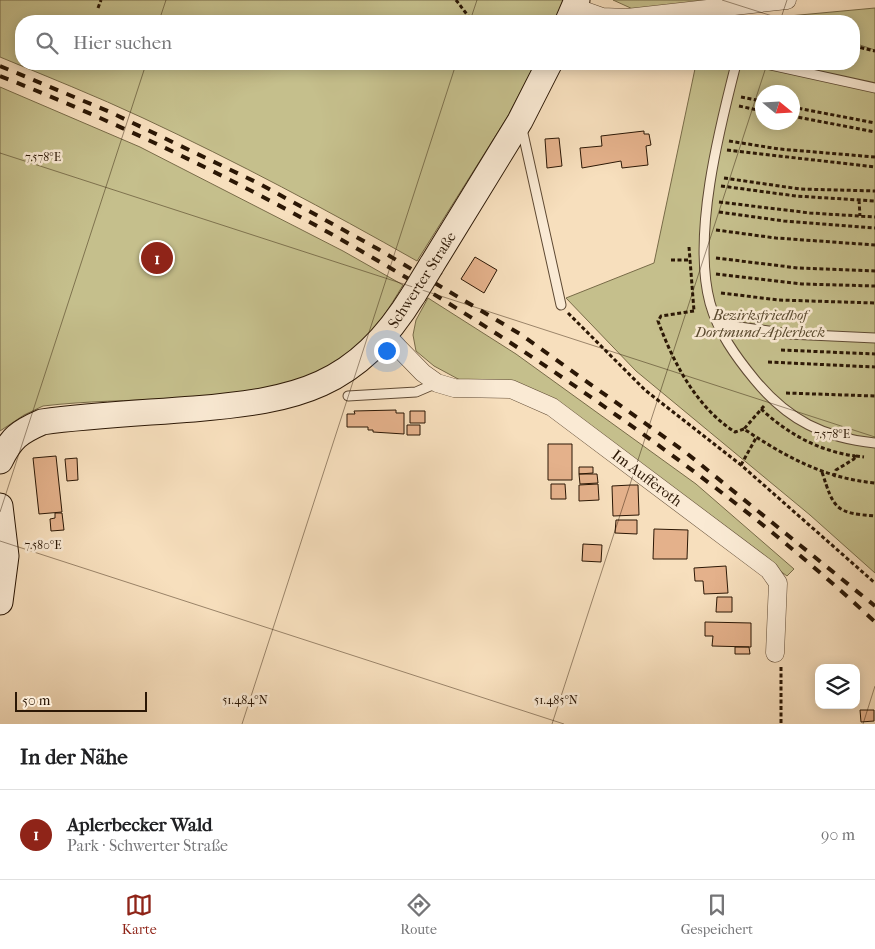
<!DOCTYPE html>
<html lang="de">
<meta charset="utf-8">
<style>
body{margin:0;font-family:"IM FELL French Canon",serif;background:#f2f2f2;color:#202124}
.controls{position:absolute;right:15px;bottom:15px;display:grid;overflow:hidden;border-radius:10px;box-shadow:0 2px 12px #0003}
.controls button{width:45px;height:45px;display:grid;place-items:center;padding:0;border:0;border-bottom:1px solid #e0e0e0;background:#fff;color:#202124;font:25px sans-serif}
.compass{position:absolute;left:755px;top:85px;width:45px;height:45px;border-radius:50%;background:#fff;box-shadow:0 2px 12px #0003;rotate:108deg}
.scale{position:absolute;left:15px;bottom:12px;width:132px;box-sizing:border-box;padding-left:5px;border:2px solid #2b1705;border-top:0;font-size:14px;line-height:18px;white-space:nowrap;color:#2b1705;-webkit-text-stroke:4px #faead4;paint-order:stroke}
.you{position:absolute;left:386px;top:350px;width:18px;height:18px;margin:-12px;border:4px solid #fff;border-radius:50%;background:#1a73e8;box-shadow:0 0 0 8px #1a73e833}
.badge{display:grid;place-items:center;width:32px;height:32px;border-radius:50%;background:#8f2418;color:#fff;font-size:16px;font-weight:700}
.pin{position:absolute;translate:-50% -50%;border:2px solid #fff;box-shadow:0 1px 5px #0006}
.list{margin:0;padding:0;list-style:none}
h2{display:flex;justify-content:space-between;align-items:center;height:65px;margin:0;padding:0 20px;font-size:21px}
h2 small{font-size:16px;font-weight:400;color:#757577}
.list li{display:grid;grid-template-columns:32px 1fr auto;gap:15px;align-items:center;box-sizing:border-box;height:90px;padding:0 20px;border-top:1px solid #e0e0e0}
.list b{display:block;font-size:19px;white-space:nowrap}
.list p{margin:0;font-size:16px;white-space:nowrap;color:#757577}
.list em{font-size:16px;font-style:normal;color:#757577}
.icon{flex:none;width:28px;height:28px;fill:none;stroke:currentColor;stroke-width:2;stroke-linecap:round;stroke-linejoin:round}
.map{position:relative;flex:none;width:875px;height:724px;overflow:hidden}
.search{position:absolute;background:#fff;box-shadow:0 2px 12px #0003;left:15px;right:15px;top:15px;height:55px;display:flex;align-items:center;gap:12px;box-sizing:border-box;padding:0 18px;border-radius:20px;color:#757577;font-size:19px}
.sheet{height:155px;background:#fff}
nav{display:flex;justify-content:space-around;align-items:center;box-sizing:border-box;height:70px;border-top:1px solid #e0e0e0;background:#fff;font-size:14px;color:#757577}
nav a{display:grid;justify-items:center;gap:2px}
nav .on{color:#8f2418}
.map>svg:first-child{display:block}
</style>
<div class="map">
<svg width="875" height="724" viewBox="0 0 875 724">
<rect width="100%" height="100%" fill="#f7dfbd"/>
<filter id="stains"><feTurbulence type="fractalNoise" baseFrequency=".004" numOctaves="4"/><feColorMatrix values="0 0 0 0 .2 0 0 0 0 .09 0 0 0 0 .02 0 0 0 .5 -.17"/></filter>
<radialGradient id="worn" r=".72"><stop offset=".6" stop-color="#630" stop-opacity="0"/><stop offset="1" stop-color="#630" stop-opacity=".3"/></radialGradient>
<path fill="#c5bf8c" stroke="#786b48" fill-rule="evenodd" d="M0,0H564L554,21H21V64H535L508,116L417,261C327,210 237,162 143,118C96,96 48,77 0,57Z
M613,0H739L635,10Z
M875,8V573L810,515L636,371L566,298L654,263L696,64H854V21H735ZM762,92H792V122H762Z
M0,87L140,147L343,251L403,285C389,308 374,334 352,351C338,362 318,376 300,381C217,405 128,396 43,406L24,415L0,431Z
M428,298L516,354L696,484L794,569L787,576L535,390L507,381L460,380L434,366L416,351L413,335L416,320Z"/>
<path fill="#e4b18b" stroke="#2b1705" d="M644,131V134H649L651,145L646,146L648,165L622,168L621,161L582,168L580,148L602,146L601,136Z
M559,138L562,166L547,168L545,139Z
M475,257L497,270L484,293L461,279Z
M396,410V413H404V434L373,432V430H368V427H347V414H355L354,411Z
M410,411H425V423H410Z
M407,425H420V435H407Z
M548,444H572V480H548Z
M56,456L62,512L39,514L33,458Z
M77,458L78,480L67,481L65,459Z
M579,467H593V473L579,474Z
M579,474H597L598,483L580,484Z
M551,484H565L566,499H551Z
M598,484L599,500L579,501V485Z
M631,485H638L639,515L613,516L612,486Z
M55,513H62L64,530L51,531L50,519L55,518Z
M616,520H637V534L615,533Z
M654,529L688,530L687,559H653Z
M583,544L602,545L601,562L582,561Z
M726,566L728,593L704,594L703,581H695L694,568Z
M717,597H732V612H716Z
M705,622L751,623V647L712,646L713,636H705Z
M735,647H749L750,654H735Z
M860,710H874V721L861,722Z"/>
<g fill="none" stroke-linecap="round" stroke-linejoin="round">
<defs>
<path id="lane" d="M736,64C719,130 692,236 710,303C718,332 736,357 755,380C788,420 824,438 875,443
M766,64L875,88
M522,129L561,305
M719,324L789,334L875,338
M348,396L416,392L437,383"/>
<path id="street" d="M574,7L602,17L627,18L787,0
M386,335L423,373L437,383L454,388L511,389L552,407L769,570L778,583L775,653"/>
<path id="secondary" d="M568,21L577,0
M431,266L520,121L549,64
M0,461C11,438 19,432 42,422C92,415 143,413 194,409C298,400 356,388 414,294
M0,506L6,556L0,602"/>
</defs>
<use href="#lane" stroke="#5e4933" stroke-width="11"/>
<use href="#street" stroke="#5e4933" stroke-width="19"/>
<use href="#secondary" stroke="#2b1705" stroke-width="27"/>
<path stroke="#2b1705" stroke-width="3" stroke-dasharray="4 2.5" stroke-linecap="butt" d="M456,0L472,21
M98,8L101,0
M854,46L875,51
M741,97L762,101
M739,106L762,111
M792,107L875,123
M792,116L875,132
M729,141L779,149L875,157
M727,150L875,167
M724,178L800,189L875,191
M721,186L796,196L875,201
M859,200L860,216
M719,202L810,213L875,217
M719,212L784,221L875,228
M716,230L776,238L875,245
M689,247L694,311
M716,258L798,268L875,271
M671,260H689
M716,274L802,284L875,286
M721,293L779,300L875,303
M694,311L661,316L658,321C673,362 696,407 735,432L744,429
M568,313L645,390L741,465L875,583
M781,350L875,354
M768,362L875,367
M786,393L875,396
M764,406L744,429C786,457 824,478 875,483
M761,409C788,434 819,451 855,456L856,454
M741,465L756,438
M822,472C834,509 835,513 875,516
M834,477L836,470L854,459L855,456L864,457
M781,667V724"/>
<use href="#lane" stroke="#faead4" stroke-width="9"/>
<use href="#street" stroke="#faead4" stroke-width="18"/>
<use href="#secondary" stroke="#faead4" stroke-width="25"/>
<path stroke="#2b1705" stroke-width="4" stroke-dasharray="9 9" stroke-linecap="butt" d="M0,66L110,112L260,184L378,249L520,334L684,451L875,606
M0,76C220,163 427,280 619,417C708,480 795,547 875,622"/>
<defs>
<path id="secondary-bridge" d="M414,294L431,266"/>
</defs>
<use href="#secondary-bridge" stroke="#2b1705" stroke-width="27" stroke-linecap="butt"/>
<use href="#secondary-bridge" stroke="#faead4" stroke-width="25"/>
</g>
<path fill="none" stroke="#2b1705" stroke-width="1" stroke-opacity="0.45" d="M722,0L788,21M159,21L166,0M470,21L477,0M780,21L787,0M854,43L875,50M0,153L875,437M0,512L146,64M0,541L564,724M242,724L456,64M552,724L767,64M863,724L875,686"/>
<g text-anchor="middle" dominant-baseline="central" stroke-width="5" stroke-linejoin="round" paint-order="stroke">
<g font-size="15" fill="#2b1705" stroke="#faead4">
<text transform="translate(422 280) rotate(-57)">Schwerter Straße</text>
<text transform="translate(647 478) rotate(37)">Im Aufferoth</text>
</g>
<g font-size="15" font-style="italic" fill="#59492e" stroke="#faead4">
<text x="760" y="315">Bezirksfriedhof<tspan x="760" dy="17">Dortmund-Aplerbeck</tspan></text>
</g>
</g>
<g font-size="12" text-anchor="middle" fill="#2b1705" stroke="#faead4" stroke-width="5" stroke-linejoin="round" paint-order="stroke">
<text x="43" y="161">7.578°E</text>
<text x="832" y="438">7.578°E</text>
<text x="43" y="549">7.580°E</text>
<text x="245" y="704">51.484°N</text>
<text x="556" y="704">51.485°N</text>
</g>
<rect width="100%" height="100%" filter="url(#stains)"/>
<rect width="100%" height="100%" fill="url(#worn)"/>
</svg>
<div class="controls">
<button><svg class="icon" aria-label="layers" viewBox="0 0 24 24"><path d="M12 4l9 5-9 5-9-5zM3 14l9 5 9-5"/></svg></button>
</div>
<svg class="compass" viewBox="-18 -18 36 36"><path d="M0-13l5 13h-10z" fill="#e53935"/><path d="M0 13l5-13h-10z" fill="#757577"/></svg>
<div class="scale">50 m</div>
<div class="you"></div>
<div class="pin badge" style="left:157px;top:258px">1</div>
<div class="search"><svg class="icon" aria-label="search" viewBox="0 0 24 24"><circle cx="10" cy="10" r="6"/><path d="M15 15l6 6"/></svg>Hier suchen</div>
</div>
<section class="sheet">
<h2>In der Nähe<small></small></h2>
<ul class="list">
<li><span class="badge">1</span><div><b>Aplerbecker Wald</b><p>Park · Schwerter Straße</p></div><em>90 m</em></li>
</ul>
</section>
<nav>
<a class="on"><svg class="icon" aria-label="map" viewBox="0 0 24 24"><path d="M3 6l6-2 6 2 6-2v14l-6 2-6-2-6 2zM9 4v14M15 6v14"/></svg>Karte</a>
<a><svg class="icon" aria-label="directions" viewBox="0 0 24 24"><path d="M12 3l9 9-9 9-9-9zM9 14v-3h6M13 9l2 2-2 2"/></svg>Route</a>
<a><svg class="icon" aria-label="saved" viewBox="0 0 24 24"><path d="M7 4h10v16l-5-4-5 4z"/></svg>Gespeichert</a>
</nav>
